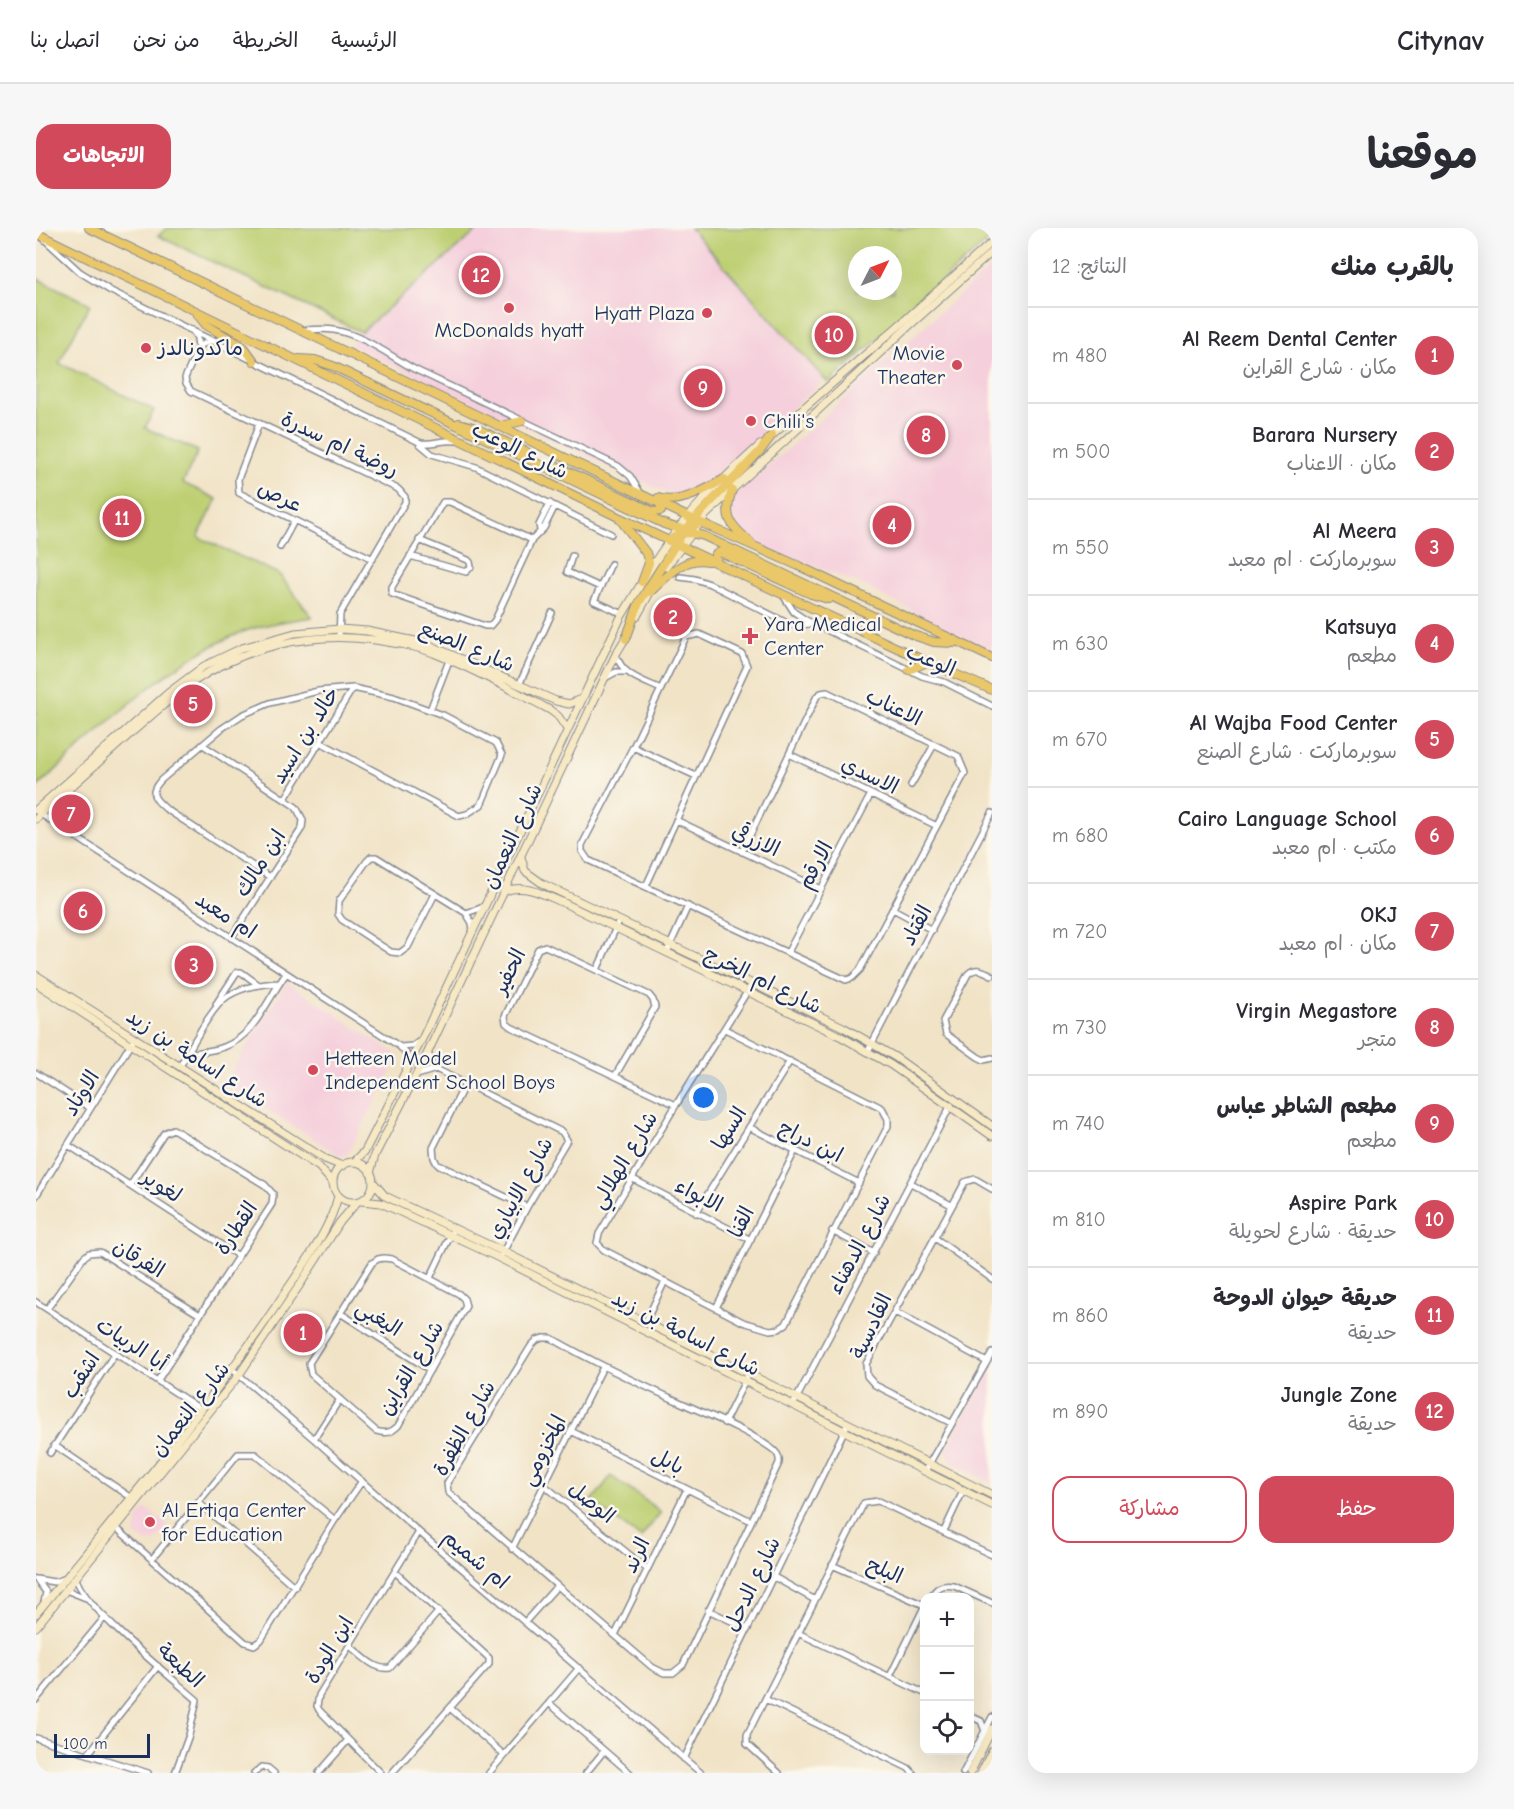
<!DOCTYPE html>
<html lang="ar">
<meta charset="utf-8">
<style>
body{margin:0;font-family:"Comic Neue","Playpen Sans Arabic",sans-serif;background:#f7f7f7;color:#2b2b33;direction:rtl}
.controls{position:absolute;right:18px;bottom:18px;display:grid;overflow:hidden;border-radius:12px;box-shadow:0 6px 24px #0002}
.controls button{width:54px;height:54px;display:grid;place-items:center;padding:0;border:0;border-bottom:2px solid #e1e1e2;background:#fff;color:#2b2b33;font:30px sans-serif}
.compass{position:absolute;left:812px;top:18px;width:54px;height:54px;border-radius:50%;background:#fff;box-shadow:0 6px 24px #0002;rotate:48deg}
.scale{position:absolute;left:18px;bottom:15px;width:96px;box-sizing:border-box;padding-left:6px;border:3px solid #1b2f5e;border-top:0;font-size:16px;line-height:21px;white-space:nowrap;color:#1b2f5e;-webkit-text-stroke:4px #fbf7ec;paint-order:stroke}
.you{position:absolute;left:668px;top:870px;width:21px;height:21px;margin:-15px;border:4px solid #fff;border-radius:50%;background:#1a73e8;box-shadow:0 0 0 9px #1a73e833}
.badge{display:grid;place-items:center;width:39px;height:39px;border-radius:50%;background:#d1495b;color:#fff;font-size:20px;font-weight:700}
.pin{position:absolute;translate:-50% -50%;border:3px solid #fff;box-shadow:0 2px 6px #0006}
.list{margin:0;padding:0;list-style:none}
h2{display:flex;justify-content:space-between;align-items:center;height:78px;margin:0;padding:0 24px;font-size:26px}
h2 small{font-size:20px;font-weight:400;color:#7c7c81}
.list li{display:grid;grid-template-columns:39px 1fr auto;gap:18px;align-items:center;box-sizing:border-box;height:96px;padding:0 24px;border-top:2px solid #e1e1e2}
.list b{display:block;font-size:22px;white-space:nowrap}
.list p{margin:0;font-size:20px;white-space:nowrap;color:#7c7c81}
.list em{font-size:20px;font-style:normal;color:#7c7c81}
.actions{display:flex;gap:12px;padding:18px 24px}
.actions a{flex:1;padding:14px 0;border:2px solid #d1495b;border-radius:18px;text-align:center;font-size:21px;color:#d1495b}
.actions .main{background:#d1495b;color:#fff}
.icon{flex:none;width:33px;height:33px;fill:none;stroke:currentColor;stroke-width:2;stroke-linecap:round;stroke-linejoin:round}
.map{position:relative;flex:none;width:956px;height:1545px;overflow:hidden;direction:ltr;border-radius:18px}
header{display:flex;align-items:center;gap:36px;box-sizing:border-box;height:84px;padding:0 30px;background:#fff;border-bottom:2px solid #e1e1e2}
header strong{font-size:28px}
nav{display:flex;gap:33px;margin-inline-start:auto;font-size:21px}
.intro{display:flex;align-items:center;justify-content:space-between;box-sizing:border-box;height:144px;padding:0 36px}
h1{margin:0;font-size:42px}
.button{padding:15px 27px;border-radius:18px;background:#d1495b;color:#fff;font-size:21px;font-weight:700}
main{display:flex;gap:36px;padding:0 36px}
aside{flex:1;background:#fff;border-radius:18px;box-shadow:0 6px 24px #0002}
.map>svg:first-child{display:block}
</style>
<header>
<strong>Citynav</strong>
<nav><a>الرئيسية</a><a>الخريطة</a><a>من نحن</a><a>اتصل بنا</a></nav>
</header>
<div class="intro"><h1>موقعنا</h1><a class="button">الاتجاهات</a></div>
<main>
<aside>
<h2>بالقرب منك<small>النتائج: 12</small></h2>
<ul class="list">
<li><span class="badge">1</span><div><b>Al Reem Dental Center</b><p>مكان · شارع القراين</p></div><em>480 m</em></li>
<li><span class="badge">2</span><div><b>Barara Nursery</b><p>مكان · الاعناب</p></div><em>500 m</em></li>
<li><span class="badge">3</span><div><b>Al Meera</b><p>سوبرماركت · ام معبد</p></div><em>550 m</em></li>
<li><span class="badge">4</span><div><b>Katsuya</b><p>مطعم</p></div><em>630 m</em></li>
<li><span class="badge">5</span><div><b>Al Wajba Food Center</b><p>سوبرماركت · شارع الصنع</p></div><em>670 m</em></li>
<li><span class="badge">6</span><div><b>Cairo Language School</b><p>مكتب · ام معبد</p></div><em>680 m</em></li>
<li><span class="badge">7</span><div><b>OKJ</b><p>مكان · ام معبد</p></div><em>720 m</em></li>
<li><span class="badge">8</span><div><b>Virgin Megastore</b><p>متجر</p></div><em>730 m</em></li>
<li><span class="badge">9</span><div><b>مطعم الشاطر عباس</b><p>مطعم</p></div><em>740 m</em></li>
<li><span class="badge">10</span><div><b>Aspire Park</b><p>حديقة · شارع لحويلة</p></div><em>810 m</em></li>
<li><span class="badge">11</span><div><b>حديقة حيوان الدوحة</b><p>حديقة</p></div><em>860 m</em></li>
<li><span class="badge">12</span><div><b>Jungle Zone</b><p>حديقة</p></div><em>890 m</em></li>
</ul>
<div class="actions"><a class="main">حفظ</a><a>مشاركة</a></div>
</aside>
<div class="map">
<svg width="956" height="1545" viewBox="0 0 956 1545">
<rect width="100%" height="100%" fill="#fbf7ec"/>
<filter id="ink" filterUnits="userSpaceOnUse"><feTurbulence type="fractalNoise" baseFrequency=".0167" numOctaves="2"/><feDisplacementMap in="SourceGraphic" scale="12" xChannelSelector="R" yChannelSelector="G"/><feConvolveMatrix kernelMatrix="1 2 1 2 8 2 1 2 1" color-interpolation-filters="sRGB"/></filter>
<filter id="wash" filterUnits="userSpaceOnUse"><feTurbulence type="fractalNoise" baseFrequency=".008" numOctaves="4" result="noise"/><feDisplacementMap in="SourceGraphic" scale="24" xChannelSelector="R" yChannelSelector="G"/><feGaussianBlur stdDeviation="1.35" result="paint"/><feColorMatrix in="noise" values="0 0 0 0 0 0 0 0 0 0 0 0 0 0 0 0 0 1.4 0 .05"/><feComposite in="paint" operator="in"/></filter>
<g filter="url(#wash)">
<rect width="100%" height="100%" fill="#f1e3c6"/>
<path fill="#f5cfdc" d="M444,0H654L789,151L686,243L648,273L314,117L325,104Z
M956,38V424L820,354L711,313L692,292L696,271Z
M251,754L364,829L311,927L305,928L188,855Z
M956,1135V1255L917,1235L910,1223Z
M110,1280L132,1298L119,1313L110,1315L99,1306L102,1289Z"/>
<path fill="#bdcf72" stroke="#6c7f68" stroke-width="1.5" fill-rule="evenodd" d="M131,0H444L325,104L122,8Z
M654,0H956V9L792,155ZM821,27H857V63H821Z
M0,50L54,76L23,135L118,182L109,200L162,223L147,255L181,271L162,309L243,346L276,389C252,393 227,396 204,405C125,437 63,504 0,560Z
M575,1248L625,1284L605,1310L555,1274Z"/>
</g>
<g filter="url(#ink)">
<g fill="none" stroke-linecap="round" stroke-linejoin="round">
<defs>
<path id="street" d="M7,10L44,44L75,63L385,215C397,217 407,211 420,213
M156,102L161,110L162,120
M269,102C279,102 288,100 298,102C327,107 353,127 378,141L582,238L594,248L604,264
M178,112L165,117L161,123L149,150L150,155L155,163L362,261L369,269V274L304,386L303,409
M223,196L202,251L203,265L337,331
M384,216L396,226L440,239L575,306
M504,302L503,297L514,275
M496,312L414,274H407L356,359V366L449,398H454L459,392L496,312L508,300L519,278
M244,319L258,293
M374,328L430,344L435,339L434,334L432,332L383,312
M536,328L531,344L564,359
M575,336L558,373L587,386
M644,349L659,351L674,356L755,397L778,396
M747,367L758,384L770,392L886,448L908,454L956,478
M580,426C585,447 607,453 625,461
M569,450L580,444H590
M483,457L516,385
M145,463L153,472
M394,482L414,430
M167,517L260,579L267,592L266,600L195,710
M597,519L660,548
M753,526L901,598
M875,557L898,517
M249,571L317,460
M3,585L363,818L370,825L372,836
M640,592L785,661
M234,649L130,581C117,570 113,565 125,552L185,501L206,487L234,475L282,463L317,460L358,469L407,487L460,515L466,527L445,577L431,586L423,588L284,514
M610,658L711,438L706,426L663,406L650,409L597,519L546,617V623L552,632L810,752L816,750L824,742L929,545L922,528L791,464L785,465L781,468L706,624
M399,666L372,719L364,725L355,724L306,692L302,686L303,673L331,633L335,629H340L430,685L436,695L437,702
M857,681L896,702
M430,685L445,680L449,677
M631,724L652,678
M752,724L835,566
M561,742L583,693
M956,747C947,743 940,738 932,746L907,793L910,806L942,829L948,832L956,830
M180,776L201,744H205L223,757
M689,801L846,880L852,891V898L750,1096L743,1101L734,1102L707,1094L568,1022L561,1015L563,1006L640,877L716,756
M365,819L377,818L384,813
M832,823L956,585
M392,824L396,836L400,841L526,904L531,912L491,979L466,1026
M151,826C163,824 177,823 188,819C220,807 231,771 250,746
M144,838C155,820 175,779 192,768C208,758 226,756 243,755
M0,845L54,880
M381,847L400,841
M579,848L619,779L617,772L613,767L509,718L502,721L469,788L470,795L475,799L640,877
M429,856L397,920L398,930L401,936L491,979
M713,899L823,955
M32,917L201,1027
M597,951L715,1012
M875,955L915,977
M94,957L128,905L137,901L229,957L237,966L236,976L122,1152
M0,968L99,809
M660,985L754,833
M796,1003L838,1025
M899,1010L956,1051
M348,1030L356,1031L423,1066L428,1071L430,1078L362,1198C355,1205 349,1206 340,1203L275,1146L273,1135L336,1035L342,1031Z
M394,1050L418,1000
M0,1074L166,1182
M680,1080L759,923
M11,1081L48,1029L53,1025L64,1024L164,1087
M859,1084L951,1134
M304,1085L394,1142
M609,1095L629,1053
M507,1110H515C559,1135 603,1156 648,1176C677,1189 709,1201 735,1220C741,1224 744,1228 743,1235L647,1437L637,1445H628L616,1439L412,1264L411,1255L495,1118L501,1112Z
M196,1141L278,1211L383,1304L665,1545
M757,1177L915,877
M688,1195L713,1145
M915,1195L839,1157L831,1148L830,1136L929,954L939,951L956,961
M535,1203L715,1293
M278,1211L304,1171
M18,1217L96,1270
M14,1225L79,1125
M889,1243L956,1125
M508,1257L611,1341
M163,1275L259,1359
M77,1297L209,1414L218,1417L225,1412L299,1292L326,1253
M908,1303L928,1261
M476,1321L567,1139
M116,1331L202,1226H219L299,1292
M796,1337L888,1377
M738,1349L779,1372
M40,1350C46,1378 136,1450 161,1472L153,1507L139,1545
M0,1351L18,1354L28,1351
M1,1352L10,1364L8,1375
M30,1362L50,1370
M894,1370C900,1359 906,1356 918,1358L956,1375
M672,1382L712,1401
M489,1394L521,1358
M762,1405L888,1465
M579,1407L651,1261
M314,1418C325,1427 339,1443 354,1440L403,1383
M854,1448L888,1379
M729,1471L872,1540L877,1545
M0,1472L69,1389
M513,1475L594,1545
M414,1480L468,1527
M934,1488L945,1493L949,1503
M0,1510L112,1545
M52,1526L122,1438
M648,1531L812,1195
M218,1545L226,1539L232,1540L238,1545
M283,1545L312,1512
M345,1545L283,1482L281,1478L283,1467L383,1304
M356,1545L453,1436V1430L359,1344
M453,1545L543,1440
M550,1545L568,1523
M743,1545L711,1516V1507L828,1275L842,1273L956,1327
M927,1545L956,1489
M955,1545L956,1543"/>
<path id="secondary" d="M733,210L868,93L956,14
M630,339L670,287L696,262L873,98L956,24
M601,388L616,361
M0,582L132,465L168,438L206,420L259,405L303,401L331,403L389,415L520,473L533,476L546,471
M0,591C28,565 56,540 84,515C108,494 131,472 157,454C210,418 276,403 339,412C359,415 381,418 400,426C439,442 477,462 514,482L522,488L531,501
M485,629L489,643L507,656L807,799L859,829L956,898
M469,663C489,655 509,667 528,675L804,808L855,837L956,908
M0,747L289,931L306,938
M0,755L283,939L297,955
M318,934L329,923L387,809L584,391C603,359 622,326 645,297C668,268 697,242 724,217
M297 954a20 20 0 1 1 40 0a20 20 0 1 1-40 0Z
M334,945L339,927L392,824L580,426L592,406
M337,954L349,968L468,1024L956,1267
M325,973L345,975L461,1029L956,1277
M0,1386C83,1285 167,1186 240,1078C261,1046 294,1004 302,968
M0,1399L203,1147L265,1055L304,994L321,974
M934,1545L956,1501
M945,1545L956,1523"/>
<path id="primary" d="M53,0L652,289L763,338L956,430
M0,5L580,288L891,434L956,462
M162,87L170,97L208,119L218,133
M263,131L279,132L297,138L628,296C642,301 652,304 664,294
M423,195L437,199L491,224
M465,198L486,193
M521,238L618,284L625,283V275
M696,262C687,289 693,296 714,314
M622,270C644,277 669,262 688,251
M583,290L610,325L613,335L606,354
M655,295L724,223L736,207
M633,313C644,303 655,304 668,308L877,407L898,414L917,415
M681,335L679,327L684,324L775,366L792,371
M614,364C631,349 647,328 672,333
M590,411L603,375L643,311
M873,442L891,434"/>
</defs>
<use href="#street" stroke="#868992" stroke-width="8"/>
<use href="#secondary" stroke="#868992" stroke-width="9"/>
<use href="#primary" stroke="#868992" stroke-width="10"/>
<use href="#street" stroke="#fff" stroke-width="5"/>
<use href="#secondary" stroke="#f7e9c3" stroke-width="7"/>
<use href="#primary" stroke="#eac769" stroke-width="8"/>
</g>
</g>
<g fill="#d1495b" stroke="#fbf7ec" stroke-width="2">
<circle cx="473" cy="80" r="6"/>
<circle cx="671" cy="85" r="6"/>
<circle cx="110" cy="120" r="6"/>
<circle cx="921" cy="137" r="6"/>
<circle cx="715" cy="193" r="6"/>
<path d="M711 399h6v6h6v6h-6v6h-6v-6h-6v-6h6z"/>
<circle cx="277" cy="842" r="6"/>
<circle cx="114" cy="1294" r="6"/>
</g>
<g text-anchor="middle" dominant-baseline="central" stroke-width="5" stroke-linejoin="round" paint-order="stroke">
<g font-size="21" fill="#1b2f5e" stroke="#fbf7ec" text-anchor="start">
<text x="659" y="85" text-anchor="end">Hyatt Plaza</text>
<text x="473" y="102" text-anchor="middle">McDonalds hyatt</text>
<text x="122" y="120">ماكدونالدز</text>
<text x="909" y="125" text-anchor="end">Movie<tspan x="909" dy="24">Theater</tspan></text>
<text x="727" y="193">Chili's</text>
<text x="728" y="396">Yara Medical<tspan x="728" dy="24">Center</tspan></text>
<text x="289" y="830">Hetteen Model<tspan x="289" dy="24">Independent School Boys</tspan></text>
<text x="126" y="1282">Al Ertiqa Center<tspan x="126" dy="24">for Education</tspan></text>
</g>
<g font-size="21" fill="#1b2f5e" stroke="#fbf7ec">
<text transform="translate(304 216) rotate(25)">روضة ام سدرة</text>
<text transform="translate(484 222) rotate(26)">شارع الوعب</text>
<text transform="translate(244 268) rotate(26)">عرص</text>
<text transform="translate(431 418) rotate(23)">شارع الصنع</text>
<text transform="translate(895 432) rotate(23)">الوعب</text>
<text transform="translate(858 479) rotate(26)">الاعناب</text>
<text transform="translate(269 507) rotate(-58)">خالد بن اسيد</text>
<text transform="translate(834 547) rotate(26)">الاسدي</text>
<text transform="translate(476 608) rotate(-65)">شارع النعمان</text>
<text transform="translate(720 612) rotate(25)">الازرقي</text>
<text transform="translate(224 635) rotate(-57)">ابن مالك</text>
<text transform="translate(779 637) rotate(-62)">الارقم</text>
<text transform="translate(190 687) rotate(33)">ام معبد</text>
<text transform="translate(880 697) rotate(-62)">القتاد</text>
<text transform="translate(473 743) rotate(-63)">الحفير</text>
<text transform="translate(727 752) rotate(26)">شارع ام الخرج</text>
<text transform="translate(161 830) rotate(33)">شارع اسامة بن زيد</text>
<text transform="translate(45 865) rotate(-58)">الاوتاد</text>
<text transform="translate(693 900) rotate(-58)">السها</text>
<text transform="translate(775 913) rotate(27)">ابن دراج</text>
<text transform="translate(588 932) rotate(-59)">شارع الهلالي</text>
<text transform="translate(126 958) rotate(33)">لغوير</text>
<text transform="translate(484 960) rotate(-61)">شارع الابياري</text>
<text transform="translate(663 967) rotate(27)">الابواء</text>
<text transform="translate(705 994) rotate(-63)">القنا</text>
<text transform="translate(200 1000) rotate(-56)">القطارة</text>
<text transform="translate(823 1016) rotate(-62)">شارع الدهناء</text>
<text transform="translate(103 1030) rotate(31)">الفرقان</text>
<text transform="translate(343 1090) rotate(32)">اليغبي</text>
<text transform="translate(835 1098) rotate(-65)">القادسية</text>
<text transform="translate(650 1105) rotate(27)">شارع اسامة بن زيد</text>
<text transform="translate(96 1116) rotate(33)">أبا الربيات</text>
<text transform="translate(375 1140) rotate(-59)">شارع القراين</text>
<text transform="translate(45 1147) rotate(-57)">اشقب</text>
<text transform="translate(154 1181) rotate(-52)">شارع النعمان</text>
<text transform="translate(428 1200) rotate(-61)">شارع الظفرة</text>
<text transform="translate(507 1222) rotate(-63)">المخزومي</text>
<text transform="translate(632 1233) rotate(27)">بابل</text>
<text transform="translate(556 1274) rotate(39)">الوصل</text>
<text transform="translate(600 1327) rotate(-64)">الرند</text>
<text transform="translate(440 1331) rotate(40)">ام شميم</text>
<text transform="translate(849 1342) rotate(24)">البلح</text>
<text transform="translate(716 1356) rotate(-64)">شارع الدحل</text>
<text transform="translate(293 1422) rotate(-59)">ابن الودة</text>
<text transform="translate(145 1437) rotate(43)">الطبعة</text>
</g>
</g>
</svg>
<div class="controls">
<button>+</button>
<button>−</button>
<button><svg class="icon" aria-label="locate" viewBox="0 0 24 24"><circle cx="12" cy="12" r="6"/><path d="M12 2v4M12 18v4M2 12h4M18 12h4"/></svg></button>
</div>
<svg class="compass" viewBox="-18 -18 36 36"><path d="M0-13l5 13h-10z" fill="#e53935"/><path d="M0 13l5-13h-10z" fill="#7c7c81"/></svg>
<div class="scale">100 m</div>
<div class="you"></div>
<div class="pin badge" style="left:267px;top:1105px">1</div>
<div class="pin badge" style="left:637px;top:389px">2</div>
<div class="pin badge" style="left:158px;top:737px">3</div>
<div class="pin badge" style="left:856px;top:297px">4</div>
<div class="pin badge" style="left:157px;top:476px">5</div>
<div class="pin badge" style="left:47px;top:683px">6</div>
<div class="pin badge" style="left:35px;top:586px">7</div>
<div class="pin badge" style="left:890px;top:207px">8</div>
<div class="pin badge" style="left:667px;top:160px">9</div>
<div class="pin badge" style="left:798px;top:107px">10</div>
<div class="pin badge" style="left:86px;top:290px">11</div>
<div class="pin badge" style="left:445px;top:47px">12</div>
</div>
</main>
